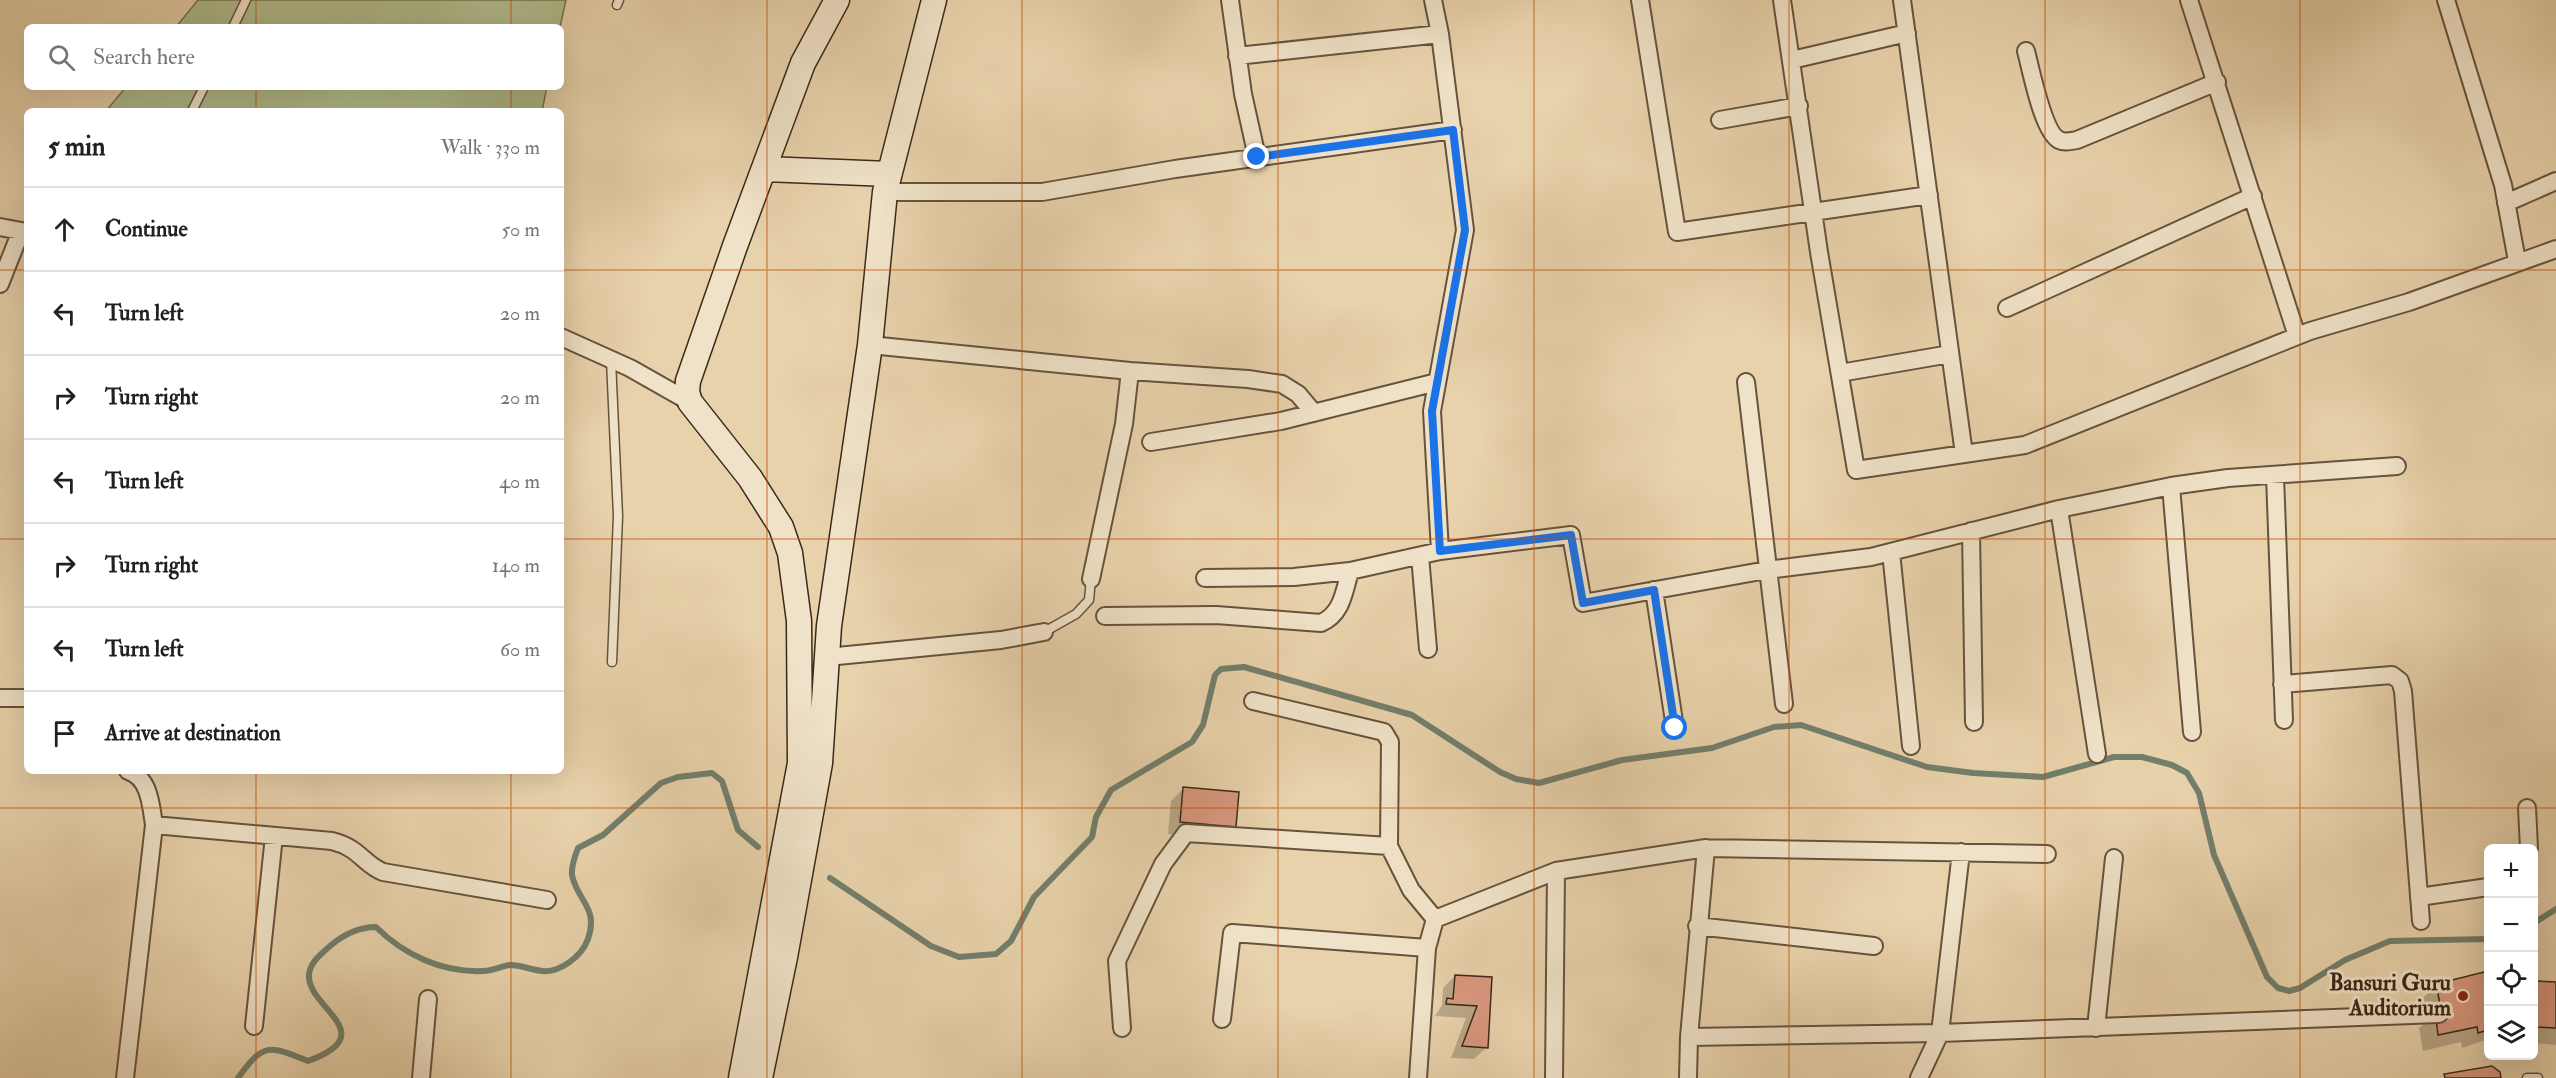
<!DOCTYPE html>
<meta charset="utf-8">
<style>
body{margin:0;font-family:"IM FELL Double Pica",serif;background:#f2f2f2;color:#202124}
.controls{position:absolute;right:18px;bottom:18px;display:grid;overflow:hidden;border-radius:9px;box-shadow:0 6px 24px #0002}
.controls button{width:54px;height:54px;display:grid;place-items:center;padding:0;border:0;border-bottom:2px solid #e0e0e0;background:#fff;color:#202124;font:30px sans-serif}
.stop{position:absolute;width:18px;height:18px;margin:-14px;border:4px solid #1a73e8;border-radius:50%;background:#fff}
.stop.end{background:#1a73e8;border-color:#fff;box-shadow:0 2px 6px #0008}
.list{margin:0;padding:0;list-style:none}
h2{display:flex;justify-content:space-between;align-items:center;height:78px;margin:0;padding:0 24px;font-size:26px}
h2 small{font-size:20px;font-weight:400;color:#757577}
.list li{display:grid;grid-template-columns:39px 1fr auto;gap:18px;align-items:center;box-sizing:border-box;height:84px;padding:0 24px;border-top:2px solid #e0e0e0}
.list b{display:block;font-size:22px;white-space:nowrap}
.list em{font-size:20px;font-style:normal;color:#757577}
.icon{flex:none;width:33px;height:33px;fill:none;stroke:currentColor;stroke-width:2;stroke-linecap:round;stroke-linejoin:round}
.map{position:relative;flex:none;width:2556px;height:1078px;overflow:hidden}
.search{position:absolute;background:#fff;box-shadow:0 6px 24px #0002;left:24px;top:24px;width:540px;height:66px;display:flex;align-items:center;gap:15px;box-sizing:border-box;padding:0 21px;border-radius:9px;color:#757577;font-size:22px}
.panel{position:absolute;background:#fff;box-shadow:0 6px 24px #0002;left:24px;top:108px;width:540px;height:666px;border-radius:9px}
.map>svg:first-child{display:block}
</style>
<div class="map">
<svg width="2556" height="1078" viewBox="0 0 2556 1078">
<rect width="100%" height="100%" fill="#e8d2ab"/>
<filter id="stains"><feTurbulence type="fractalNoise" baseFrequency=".00333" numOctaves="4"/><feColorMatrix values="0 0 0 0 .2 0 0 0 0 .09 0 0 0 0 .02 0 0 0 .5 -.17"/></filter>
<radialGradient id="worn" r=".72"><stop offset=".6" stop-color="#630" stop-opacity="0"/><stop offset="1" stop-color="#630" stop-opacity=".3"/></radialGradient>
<path fill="#b0bd8d" stroke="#757353" stroke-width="1.5" d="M198,0H566L560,27H176Z
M126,87H547L542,111H106Z"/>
<path fill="#0003" d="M1183,789L1235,826L1223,839L1168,834L1171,801Z
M2484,973L2488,974V1039L2462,1048L2461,1042L2423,1051L2419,1028L2425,1023L2420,1001L2436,985Z
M1455,976L1491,978L1487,1047L1474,1059L1451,1058L1466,1018L1435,1016L1442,1005L1443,988Z
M2534,982L2556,984V1045L2534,1043Z"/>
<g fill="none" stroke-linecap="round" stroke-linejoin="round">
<path stroke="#727f6c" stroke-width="6" d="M830,878L931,946L959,957L996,954L1011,941L1034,897L1092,837L1096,817L1111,790L1192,742L1203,725L1215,675L1221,669L1244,667L1412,715L1500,772L1516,779L1539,783L1622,760L1712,748L1774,727L1801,725L1927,767L1973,773L2043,777L2114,757H2142L2172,765L2187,773L2199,793L2214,855L2267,977L2278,988L2289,991L2300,988L2345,960L2390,941L2488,939
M2534,923L2556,909
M238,1078C264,1042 269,1045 308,1061C383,1034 308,1008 309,976C309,963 321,954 330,946C343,935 359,927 376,927C404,955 443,973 483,971C493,971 501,966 510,965C521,965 532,970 542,971C560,973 582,956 588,939C599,907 577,901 572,875C571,866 575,856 578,848L603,835L661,783L678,777L712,773L722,781L738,830L758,847"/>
</g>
<path fill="#d9987f" stroke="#3a2919" stroke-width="1.5" d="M1183,787L1239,792L1236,827L1180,822Z
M2484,972L2488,973V1030L2478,1033L2477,1027L2438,1035L2435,1010L2441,1009L2436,984Z
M1455,975L1492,977L1488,1048L1462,1046L1477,1006L1446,1004L1447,998L1453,999Z
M2534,981L2556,982V1028L2534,1027Z
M2492,1066L2500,1072L2501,1078H2445L2444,1074Z"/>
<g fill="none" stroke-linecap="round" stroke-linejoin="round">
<defs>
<path id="lane" d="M617,5L619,0
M233,27L246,0
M192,111L204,87
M611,360L618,516L612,662
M1044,632L1076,614L1089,600L1091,579
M2527,1078H2538"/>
<path id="street" d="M1230,0L1243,94L1257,157
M1433,0L1440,34L1465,230L1432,411L1440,551L1571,535L1583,603L1767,570L1871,557L2059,509L2097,754
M1640,0L1677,232L1929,195
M1782,0L1819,252L1856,470L2025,445L2310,331L2409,302L2556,249
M1902,0L1964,454
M2189,0L2297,336
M2446,0L2503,185L2517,261
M2026,51C2031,70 2043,132 2059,140C2065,143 2071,141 2077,140L2217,82
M1237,56L1440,34
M1792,60L1907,33
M1720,120L1799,106
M885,192H1042L1175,169L1453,130
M2506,203L2556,181
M0,227L27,232
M0,284L21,231
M2007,308L2253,196
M561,337L630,368L690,402
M870,345L1130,371L1124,424L1091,579
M1130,371L1248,379L1282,384L1298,394L1314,413
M1840,373L1950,354
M1746,382L1784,704
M1151,442L1281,421L1437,382
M2275,476L2284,720
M2171,486L2192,732
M2059,509L2171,486L2228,478L2397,466
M1971,531L1974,722
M1891,552L1911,746
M1420,556L1428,649
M1205,578L1294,577L1350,571L1440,551
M1654,590L1675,728
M1105,616L1216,615L1321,623C1342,614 1344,592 1350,571
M827,657L1001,640L1044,632
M2282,684L2392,675L2400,681L2403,691L2421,921
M0,698H27
M1253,701L1384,732L1390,742L1389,846L1411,890L1435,919
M2527,808L2529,848
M154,825L332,841C360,848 363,864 383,872L547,900
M1706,848L1689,1037L1940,1033L2439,1014
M2419,897L2488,887
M1697,926L1874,946
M1222,1019L1232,933L1427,948
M254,1026L274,836
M1122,1028L1117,961L1163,864L1186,833L1389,846
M2096,1028L2114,858
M125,1078L154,825C151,806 150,778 128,771
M421,1078L428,999
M1418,1078L1427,948L1435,919L1556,871L1706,848L2047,854
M1554,1078L1556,871
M1688,1078L1689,1037
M1919,1078L1940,1033L1961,852"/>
<path id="secondary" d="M765,169L889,174
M741,1078L800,763L799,621L790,553L781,527L750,478L690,402L687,392L688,381L735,246L803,63L837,0
M760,1078L785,957L820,763L829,626L870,345L885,192L934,0"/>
</defs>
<use href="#lane" stroke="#66533e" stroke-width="11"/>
<use href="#street" stroke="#66533e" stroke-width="20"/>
<use href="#secondary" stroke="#3a2919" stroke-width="27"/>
<use href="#lane" stroke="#f0e2c8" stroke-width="8"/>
<use href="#street" stroke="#f0e2c8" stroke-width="16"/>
<use href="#secondary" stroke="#f0e2c8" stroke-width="24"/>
</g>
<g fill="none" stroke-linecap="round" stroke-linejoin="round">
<path stroke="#1a73e8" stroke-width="8" d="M1257,157L1453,130L1465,230L1432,411L1440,551L1571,535L1583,603L1654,590L1675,728"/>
</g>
<path fill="none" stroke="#c54f0f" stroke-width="1.5" stroke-opacity="0.55" d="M256,0V27M511,0V27M767,0V1078M1022,0V1078M1278,0V1078M1534,0V1078M1789,0V1078M2045,0V1078M2300,0V1078M256,87V111M511,87V111M0,270H27M561,270H2556M0,539H27M561,539H2556M256,771V1078M511,771V1078M0,808H2556"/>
<circle fill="#8f2418" stroke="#f0e2c8" stroke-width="2" cx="2463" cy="996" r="6"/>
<g text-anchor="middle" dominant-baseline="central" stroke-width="6" stroke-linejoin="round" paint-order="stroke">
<g font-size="22" font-weight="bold" fill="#3a2919" stroke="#f0e2c8" text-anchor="end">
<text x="2451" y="983">Bansuri Guru<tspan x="2451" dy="25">Auditorium</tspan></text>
</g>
</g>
<rect width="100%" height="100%" filter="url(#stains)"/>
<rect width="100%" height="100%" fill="url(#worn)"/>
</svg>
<div class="controls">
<button>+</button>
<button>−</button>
<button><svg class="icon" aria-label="locate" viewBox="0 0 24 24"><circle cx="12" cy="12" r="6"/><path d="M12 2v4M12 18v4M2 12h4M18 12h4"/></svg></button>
<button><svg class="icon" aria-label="layers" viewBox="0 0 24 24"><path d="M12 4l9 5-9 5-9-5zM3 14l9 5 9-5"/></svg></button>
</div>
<div class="stop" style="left:1675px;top:728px"></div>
<div class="stop end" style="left:1257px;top:157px"></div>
<div class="search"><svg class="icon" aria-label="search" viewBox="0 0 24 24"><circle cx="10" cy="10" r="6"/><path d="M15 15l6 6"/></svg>Search here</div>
<section class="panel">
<h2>5 min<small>Walk · 330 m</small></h2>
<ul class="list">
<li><svg class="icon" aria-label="ahead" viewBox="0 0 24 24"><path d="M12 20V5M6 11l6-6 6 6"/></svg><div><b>Continue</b></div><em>50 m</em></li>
<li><svg class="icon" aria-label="left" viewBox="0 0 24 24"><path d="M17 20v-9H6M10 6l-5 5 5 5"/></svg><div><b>Turn left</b></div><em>20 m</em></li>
<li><svg class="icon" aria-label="right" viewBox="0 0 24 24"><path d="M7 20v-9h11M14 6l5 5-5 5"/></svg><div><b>Turn right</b></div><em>20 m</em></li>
<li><svg class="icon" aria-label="left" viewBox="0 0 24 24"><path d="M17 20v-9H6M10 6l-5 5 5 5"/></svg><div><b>Turn left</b></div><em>40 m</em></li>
<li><svg class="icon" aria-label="right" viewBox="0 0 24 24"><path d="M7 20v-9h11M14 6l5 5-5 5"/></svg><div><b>Turn right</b></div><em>140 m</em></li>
<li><svg class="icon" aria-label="left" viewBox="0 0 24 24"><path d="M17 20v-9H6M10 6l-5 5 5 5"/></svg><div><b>Turn left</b></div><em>60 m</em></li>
<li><svg class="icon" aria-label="arrive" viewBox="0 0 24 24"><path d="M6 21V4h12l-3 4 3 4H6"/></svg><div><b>Arrive at destination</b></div></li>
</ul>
</section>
</div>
